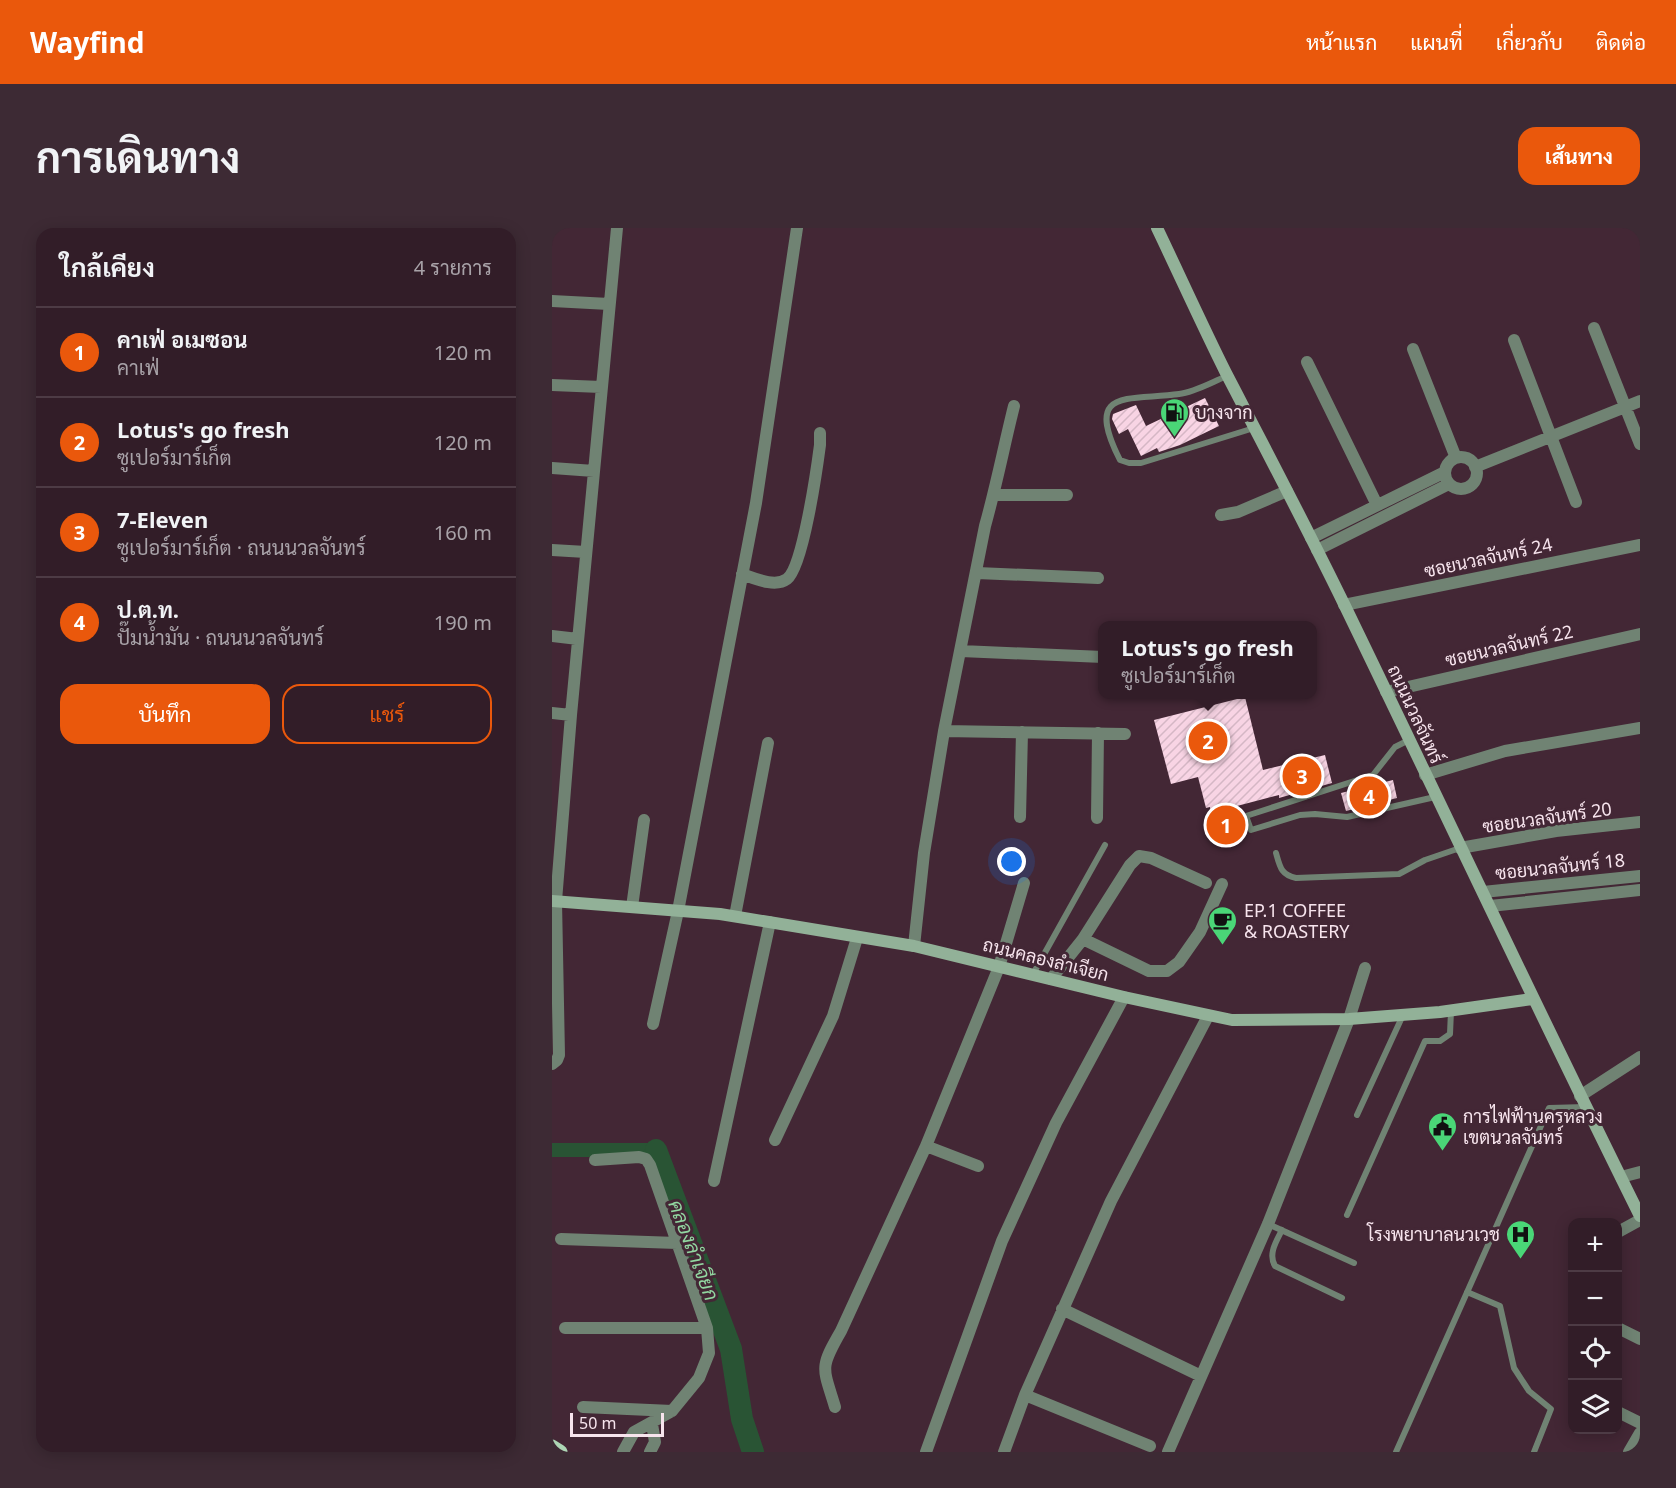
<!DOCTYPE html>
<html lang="th">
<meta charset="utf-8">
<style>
body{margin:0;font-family:"Noto Sans",Sarabun,sans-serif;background:#3d2a34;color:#f1f3f6}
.controls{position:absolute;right:18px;bottom:18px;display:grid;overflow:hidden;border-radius:12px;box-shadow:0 3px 15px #0003}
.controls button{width:54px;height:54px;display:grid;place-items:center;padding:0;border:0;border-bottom:2px solid #4d3b45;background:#321d28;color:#f1f3f6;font:30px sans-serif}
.scale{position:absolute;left:18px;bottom:15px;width:94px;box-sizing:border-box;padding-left:6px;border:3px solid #f7e4ed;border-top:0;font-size:16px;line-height:21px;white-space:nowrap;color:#f7e4ed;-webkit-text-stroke:4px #432735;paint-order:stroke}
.you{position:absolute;left:460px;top:634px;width:21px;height:21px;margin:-15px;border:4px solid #fff;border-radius:50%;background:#1a73e8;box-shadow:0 0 0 9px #1a73e833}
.badge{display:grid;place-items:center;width:39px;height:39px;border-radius:50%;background:#ea580c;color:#fff;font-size:20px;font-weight:700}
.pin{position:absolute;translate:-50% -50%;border:3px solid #fff;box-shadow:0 2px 6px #0006}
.popup{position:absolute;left:546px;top:393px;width:219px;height:78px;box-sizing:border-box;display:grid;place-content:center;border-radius:12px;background:#321d28;filter:drop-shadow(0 2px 4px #0005);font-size:20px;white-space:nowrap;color:#a8a2a8}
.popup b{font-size:22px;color:#f1f3f6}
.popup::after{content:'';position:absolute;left:50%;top:100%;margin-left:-12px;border:12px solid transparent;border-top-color:#321d28}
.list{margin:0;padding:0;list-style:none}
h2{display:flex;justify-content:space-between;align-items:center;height:78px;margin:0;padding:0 24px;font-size:26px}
h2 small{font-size:20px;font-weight:400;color:#a8a2a8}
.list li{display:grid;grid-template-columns:39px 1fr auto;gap:18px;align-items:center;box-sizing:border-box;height:90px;padding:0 24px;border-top:2px solid #4d3b45}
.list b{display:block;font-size:22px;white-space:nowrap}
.list p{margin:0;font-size:20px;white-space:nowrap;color:#a8a2a8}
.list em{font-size:20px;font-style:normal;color:#a8a2a8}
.actions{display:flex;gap:12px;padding:18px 24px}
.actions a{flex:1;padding:14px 0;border:2px solid #ea580c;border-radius:18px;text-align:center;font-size:21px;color:#ea580c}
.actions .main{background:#ea580c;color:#fff}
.icon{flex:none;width:33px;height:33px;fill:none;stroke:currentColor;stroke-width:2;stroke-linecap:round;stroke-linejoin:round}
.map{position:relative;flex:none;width:1088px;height:1224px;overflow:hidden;border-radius:18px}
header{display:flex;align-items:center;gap:36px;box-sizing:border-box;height:84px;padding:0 30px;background:#ea580c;color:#fff}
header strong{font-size:28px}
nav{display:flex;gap:33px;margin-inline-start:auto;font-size:21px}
.intro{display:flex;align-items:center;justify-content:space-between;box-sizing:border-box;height:144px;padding:0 36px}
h1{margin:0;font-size:42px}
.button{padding:15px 27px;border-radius:18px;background:#ea580c;color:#fff;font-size:21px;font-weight:700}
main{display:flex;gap:36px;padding:0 36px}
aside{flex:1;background:#321d28;border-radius:18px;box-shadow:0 3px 15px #0003}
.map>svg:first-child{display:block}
</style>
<header>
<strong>Wayfind</strong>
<nav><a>หน้าแรก</a><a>แผนที่</a><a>เกี่ยวกับ</a><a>ติดต่อ</a></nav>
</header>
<div class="intro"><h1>การเดินทาง</h1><a class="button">เส้นทาง</a></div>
<main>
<aside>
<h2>ใกล้เคียง<small>4 รายการ</small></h2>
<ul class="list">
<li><span class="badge">1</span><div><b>คาเฟ่ อเมซอน</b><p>คาเฟ่</p></div><em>120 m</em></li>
<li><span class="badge">2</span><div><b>Lotus's go fresh</b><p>ซูเปอร์มาร์เก็ต</p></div><em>120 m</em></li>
<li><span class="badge">3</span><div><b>7-Eleven</b><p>ซูเปอร์มาร์เก็ต · ถนนนวลจันทร์</p></div><em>160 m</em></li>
<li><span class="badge">4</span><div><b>ป.ต.ท.</b><p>ปั๊มน้ำมัน · ถนนนวลจันทร์</p></div><em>190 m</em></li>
</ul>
<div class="actions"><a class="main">บันทึก</a><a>แชร์</a></div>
</aside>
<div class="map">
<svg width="1088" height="1224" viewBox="0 0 1088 1224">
<defs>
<pattern id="building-hatch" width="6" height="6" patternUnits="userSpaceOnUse" patternTransform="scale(1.5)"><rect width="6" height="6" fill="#f8d4e4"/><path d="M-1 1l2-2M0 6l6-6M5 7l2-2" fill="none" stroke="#d5b7c5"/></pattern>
</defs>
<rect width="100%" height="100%" fill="#432735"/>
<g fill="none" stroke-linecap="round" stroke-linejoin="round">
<path stroke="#295434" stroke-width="14" d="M0,922H104"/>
<path stroke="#295434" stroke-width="22" d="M104,922L179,1121L190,1191L201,1224"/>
</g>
<path fill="url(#building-hatch)" d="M653,170L667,198L628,217L607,224L605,220L589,228L576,201L567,206L560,191L561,186L584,177L594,198Z
M693,469L711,542L773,527L780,555L727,570V567L685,578L690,604L662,609L658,579L654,580L646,549L619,556L602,492Z
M841,552L845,570L794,583L789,565Z"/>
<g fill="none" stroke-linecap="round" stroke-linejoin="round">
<path stroke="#708373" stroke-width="6" d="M675,148C660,154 643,164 627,166C576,173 531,159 568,232L577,235H589L702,200
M857,512L843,519L821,547L694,588L699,602L748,587L763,586L795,589L883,569
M724,625C728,639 729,647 744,650L847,646L873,632L908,620
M481,746L553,617
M805,887L851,787
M795,987L873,813H888L898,806L899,783
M716,996L802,1035
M730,1002C724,1014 716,1026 723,1038L790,1070
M915,1064L948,1078L962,1140L977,1163L999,1181L982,1224
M844,1224L997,880L1034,879"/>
<path stroke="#708373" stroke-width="12" d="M0,73L57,76
M1042,100L1088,216
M962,112L1024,274
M861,121L904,230
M755,134L825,277
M0,157L49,159
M893 245a16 16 0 1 1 32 0a16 16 0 1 1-32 0Z
M923,239L1088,173
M0,240L42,243
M442,267H515
M669,287L686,284L735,263
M759,310L893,244
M0,322L34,324
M765,322L897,256
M425,345L546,350
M190,346C202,350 223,360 235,351C251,339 265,240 268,217V205
M792,377L1088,317
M0,408L26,411
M409,423L551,429
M834,464L1088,406
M0,485L19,487
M392,503L573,506
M873,547L953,523L1088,500
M468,589L470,504
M545,590L546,505
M908,620L1004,603L1088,594
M931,664L1088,648
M938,678L1088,662
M80,679L92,592
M183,688L216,515
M531,711L578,637L587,628L599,630L654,655
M362,718L372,625L392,503L433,298C444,259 452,218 462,178
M499,751L531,711L597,743H615L627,734L648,704L670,656
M101,796L126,683L204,275L245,0
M0,836L5,832L7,827L4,673L19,487L65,0
M1028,868L1088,829
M223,912L281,788L305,710
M374,918L426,938
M43,932L87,929L94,931L98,937L155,1100L157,1125L147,1150L120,1183L82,1204L71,1224
M1069,949L1088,944
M162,953L218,694
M1066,1004L1088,992
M9,1011L125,1015
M510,1081L649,1148
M13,1100H155
M1068,1101L1088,1111
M473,1167L598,1218
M31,1179L120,1183
M283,1179C271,1139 267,1141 289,1103L374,918L447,739L472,655
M1066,1184L1088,1195
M98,1224L103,1214L100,1196
M374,1224L450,1013L504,895L572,769
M452,1224L473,1167L559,973L656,788
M616,1224L716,996L797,791L813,740
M1077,1224L1088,1205"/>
<path stroke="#92b198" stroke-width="12" d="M605,0C628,48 650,97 674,145C714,222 754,298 792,376C891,580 987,785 1088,988
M0,673L168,686L362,718L572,769L680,792L797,791L888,784L980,771"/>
<path stroke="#add5b4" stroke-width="15" d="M0,1219L8,1224"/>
</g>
<defs>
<symbol id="fuel-pin" viewBox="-11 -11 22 30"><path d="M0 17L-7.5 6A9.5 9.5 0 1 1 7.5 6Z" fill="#4ad677" stroke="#432735"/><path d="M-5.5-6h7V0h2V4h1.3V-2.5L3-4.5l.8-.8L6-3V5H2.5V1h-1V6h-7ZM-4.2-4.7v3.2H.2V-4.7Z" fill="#111"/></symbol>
<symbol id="cafe-pin" viewBox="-11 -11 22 30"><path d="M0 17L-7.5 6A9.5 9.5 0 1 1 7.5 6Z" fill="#4ad677" stroke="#432735"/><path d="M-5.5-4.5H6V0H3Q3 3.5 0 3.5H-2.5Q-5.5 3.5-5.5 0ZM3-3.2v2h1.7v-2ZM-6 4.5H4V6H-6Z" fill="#111"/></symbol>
<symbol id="civic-pin" viewBox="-11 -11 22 30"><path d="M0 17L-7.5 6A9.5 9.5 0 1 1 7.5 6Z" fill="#4ad677" stroke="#432735"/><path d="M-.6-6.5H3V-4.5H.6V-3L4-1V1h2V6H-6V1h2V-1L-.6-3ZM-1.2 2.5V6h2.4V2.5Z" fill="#111"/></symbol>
<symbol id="hospital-pin" viewBox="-11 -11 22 30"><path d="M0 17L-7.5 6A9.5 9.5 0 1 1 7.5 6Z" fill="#4ad677" stroke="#432735"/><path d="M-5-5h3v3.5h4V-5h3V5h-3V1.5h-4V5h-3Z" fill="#111"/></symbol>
</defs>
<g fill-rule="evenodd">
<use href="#fuel-pin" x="606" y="168" width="33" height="45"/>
<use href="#cafe-pin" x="654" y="676" width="33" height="45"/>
<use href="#civic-pin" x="874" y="882" width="33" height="45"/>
<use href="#hospital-pin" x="952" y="990" width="33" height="45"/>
</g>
<g text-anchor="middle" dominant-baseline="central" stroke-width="6" stroke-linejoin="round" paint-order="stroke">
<g font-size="18" fill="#f7e4ed" stroke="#432735" text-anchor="start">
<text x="643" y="184">บางจาก</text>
<text x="692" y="682">EP.1 COFFEE<tspan x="692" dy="21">&amp; ROASTERY</tspan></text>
<text x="911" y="888">การไฟฟ้านครหลวง<tspan x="911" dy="21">เขตนวลจันทร์</tspan></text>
<text x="948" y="1006" text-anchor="end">โรงพยาบาลนวเวช</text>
</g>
<g font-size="18" fill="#f7e4ed" stroke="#432735">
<text transform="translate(936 329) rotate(-12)">ซอยนวลจันทร์ 24</text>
<text transform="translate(957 417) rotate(-13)">ซอยนวลจันทร์ 22</text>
<text transform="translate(864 486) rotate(65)">ถนนนวลจันทร์</text>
<text transform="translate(995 589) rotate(-8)">ซอยนวลจันทร์ 20</text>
<text transform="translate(1008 638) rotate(-6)">ซอยนวลจันทร์ 18</text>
<text transform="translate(494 731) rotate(14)">ถนนคลองลำเจียก</text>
</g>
<g font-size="20" font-style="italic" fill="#92d7a1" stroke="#432735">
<text transform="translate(142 1022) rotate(69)">คลองลำเจียก</text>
</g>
</g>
</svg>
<div class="controls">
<button>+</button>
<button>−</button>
<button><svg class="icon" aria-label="locate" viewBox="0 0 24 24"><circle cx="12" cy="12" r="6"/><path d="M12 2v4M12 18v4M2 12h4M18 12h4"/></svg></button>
<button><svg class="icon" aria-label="layers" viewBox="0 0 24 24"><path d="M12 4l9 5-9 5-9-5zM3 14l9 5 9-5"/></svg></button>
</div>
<div class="scale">50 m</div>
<div class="you"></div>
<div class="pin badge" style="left:674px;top:597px">1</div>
<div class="pin badge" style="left:656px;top:513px">2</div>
<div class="popup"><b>Lotus's go fresh</b>ซูเปอร์มาร์เก็ต</div>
<div class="pin badge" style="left:750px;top:548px">3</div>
<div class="pin badge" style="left:817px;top:568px">4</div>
</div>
</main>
